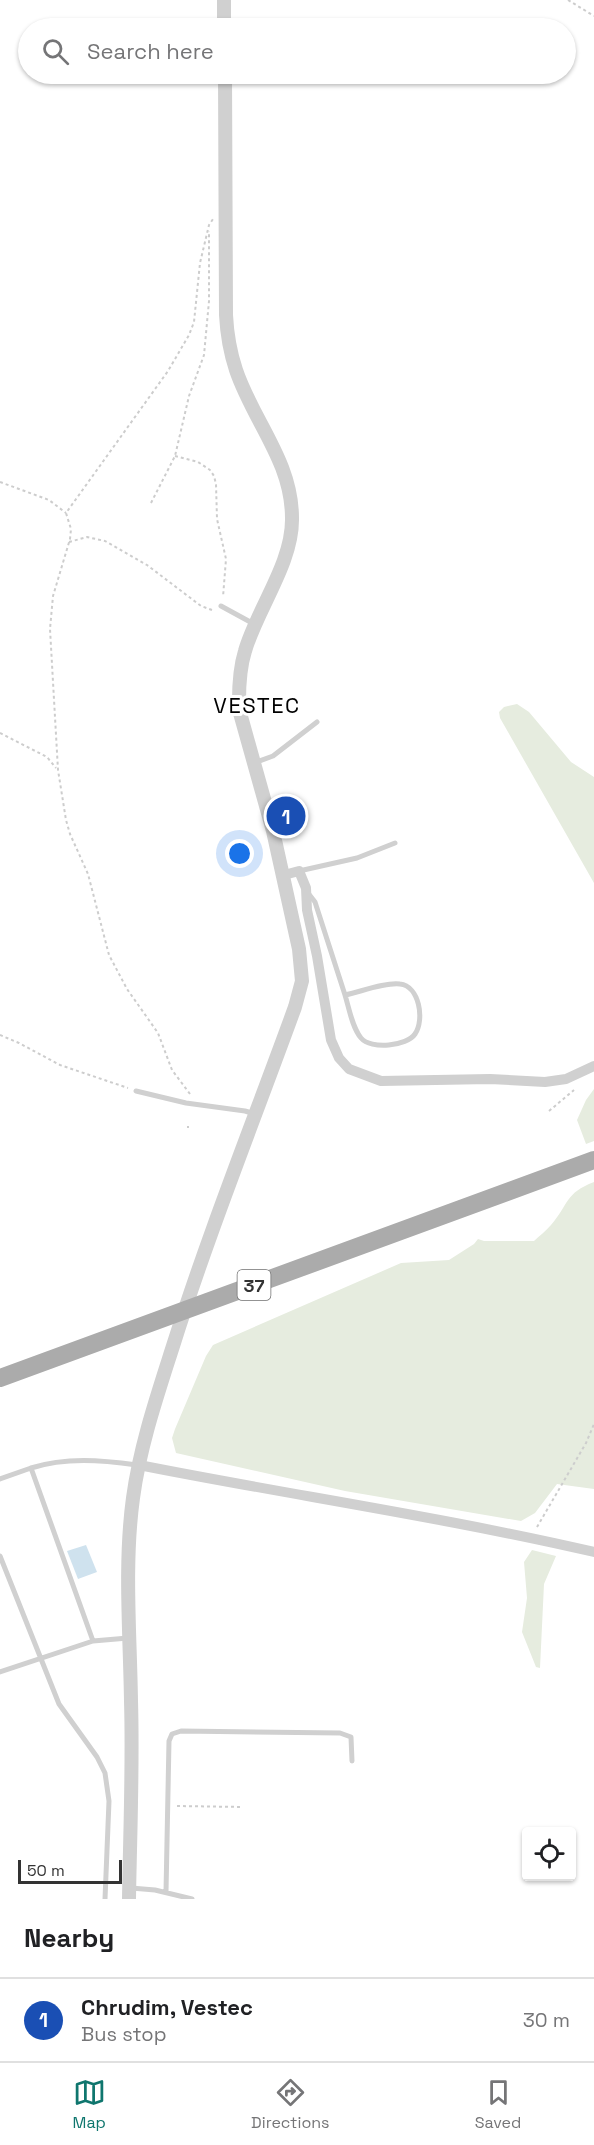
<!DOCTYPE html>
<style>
body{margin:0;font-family:"Space Grotesk",sans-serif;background:#f6f6f6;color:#202124}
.controls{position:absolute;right:18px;bottom:18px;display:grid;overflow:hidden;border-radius:6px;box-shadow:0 2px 4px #0004}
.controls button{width:54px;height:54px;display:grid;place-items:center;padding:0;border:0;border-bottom:2px solid #e0e0e0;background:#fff;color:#202124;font:30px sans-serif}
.scale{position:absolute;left:18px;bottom:15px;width:104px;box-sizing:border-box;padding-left:6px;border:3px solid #333;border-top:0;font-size:16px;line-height:21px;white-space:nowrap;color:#333;-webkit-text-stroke:4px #fff;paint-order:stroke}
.you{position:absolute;left:240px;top:854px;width:21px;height:21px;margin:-15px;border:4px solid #fff;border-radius:50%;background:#1a73e8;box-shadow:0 0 0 9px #1a73e833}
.badge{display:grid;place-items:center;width:39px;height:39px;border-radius:50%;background:#0f766e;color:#fff;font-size:20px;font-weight:700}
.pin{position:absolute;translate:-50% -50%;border:3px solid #fff;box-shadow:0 2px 6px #0006}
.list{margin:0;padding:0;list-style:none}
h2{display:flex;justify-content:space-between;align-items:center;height:78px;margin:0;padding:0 24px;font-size:26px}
h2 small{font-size:20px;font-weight:400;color:#757577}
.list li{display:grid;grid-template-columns:39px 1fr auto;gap:18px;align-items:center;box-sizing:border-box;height:84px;padding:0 24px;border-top:2px solid #e0e0e0}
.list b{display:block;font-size:22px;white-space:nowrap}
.list p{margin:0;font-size:20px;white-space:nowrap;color:#757577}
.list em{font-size:20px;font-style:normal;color:#757577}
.icon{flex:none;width:33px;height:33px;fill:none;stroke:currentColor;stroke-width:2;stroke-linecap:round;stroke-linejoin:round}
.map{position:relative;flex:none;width:594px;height:1899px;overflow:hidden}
.search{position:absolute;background:#fff;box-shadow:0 2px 4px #0004;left:18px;right:18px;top:18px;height:66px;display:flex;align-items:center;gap:15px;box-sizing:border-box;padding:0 21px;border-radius:33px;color:#757577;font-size:22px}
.sheet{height:162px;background:#fff}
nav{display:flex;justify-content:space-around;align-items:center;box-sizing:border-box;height:84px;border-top:2px solid #e0e0e0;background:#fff;font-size:16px;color:#757577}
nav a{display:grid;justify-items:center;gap:3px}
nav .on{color:#0f766e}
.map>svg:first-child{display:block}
</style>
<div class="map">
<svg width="594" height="1899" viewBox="0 0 594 1899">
<rect width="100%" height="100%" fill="#fff"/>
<path fill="#e6ecdf" d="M517,704L529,712L571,762L594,777V883L500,718L499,712L504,707Z
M594,1089V1141L586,1144L577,1120L586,1100Z
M594,1182V1489L557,1484L535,1513L521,1521L345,1491L176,1453L172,1438L175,1429L206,1356L213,1345L401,1263L449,1260L474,1244L478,1239L484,1241H534C539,1236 546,1231 551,1225C569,1204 565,1193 594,1182Z
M532,1550L556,1556L544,1584L540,1668L536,1667L522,1632L527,1598L524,1562Z"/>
<path fill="#cfe2ee" d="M86,1545L97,1572L78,1579L67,1551Z"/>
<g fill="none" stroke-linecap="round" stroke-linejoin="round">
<path stroke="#cdcdcd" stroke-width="2" stroke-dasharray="3 3" stroke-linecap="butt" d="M568,0L594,16
M175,456L198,462L210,470L214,476L216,484L217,519L226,559L223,597
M0,482L49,500L66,513
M151,503L175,456L189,396L204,355L209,301V231
M69,542L87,537L105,541L147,565L201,606L212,610
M0,733L47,757L56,768
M0,1035L19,1043L60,1065L128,1088
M190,1094L172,1070L158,1033L127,989L109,955L88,874L70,834L66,820L58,770L50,629L53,596L70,539L71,529L66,513L168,371L189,335L194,322L200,263L209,225L213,219
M549,1111L574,1090
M187,1127H189
M537,1527L586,1443L594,1424
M177,1806L243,1807"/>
<path stroke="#d0d0d0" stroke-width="5" d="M221,606L254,624
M254,763L273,756L317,722
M299,871L357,858L395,843
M308,893L315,902L345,995C360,992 385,982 400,984C419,986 425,1019 415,1034C407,1046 371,1050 361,1038C352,1027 349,1008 345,995
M136,1091L186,1103L245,1111L255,1114
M31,1468C66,1457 101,1460 137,1465
M0,1479L31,1468L93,1641
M0,1556L59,1704L97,1757L105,1773L109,1801L105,1899
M0,1672L93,1641L128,1638
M131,1888L155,1890L192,1899
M166,1892L169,1741L172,1734L181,1731L340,1733L351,1737L352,1761"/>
<path stroke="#d0d0d0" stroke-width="10" d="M284,875L299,871L306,888L307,910L317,956L331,1040L339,1058L349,1069L381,1081L490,1079L545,1082L566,1079L594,1066
M139,1465C290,1495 443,1517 594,1552"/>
<path stroke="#d0d0d0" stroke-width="14" d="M224,0V28
M129,1899C130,1833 133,1767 131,1701C130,1633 124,1564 133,1498C140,1446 157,1396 173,1346C209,1232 254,1120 295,1007L302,981L299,949L273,831L240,713L239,701C239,684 240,667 245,651C257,609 293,563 292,518C292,461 253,421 236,370C230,352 227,334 226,315L225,74"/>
<path stroke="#ababab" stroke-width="18" d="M0,1378L594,1160"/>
</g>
<g text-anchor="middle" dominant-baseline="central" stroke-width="6" stroke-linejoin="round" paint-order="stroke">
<rect fill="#fff" stroke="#707070" stroke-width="1.5" x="237.5" y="1270" width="33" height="30" rx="4.5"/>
<g font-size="18" font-weight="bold" fill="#333">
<text x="254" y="1285">37</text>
</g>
<g font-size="22" letter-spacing="1.5" fill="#000" stroke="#fff">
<text x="257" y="705">VESTEC</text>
</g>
</g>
</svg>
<div class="controls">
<button><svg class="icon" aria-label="locate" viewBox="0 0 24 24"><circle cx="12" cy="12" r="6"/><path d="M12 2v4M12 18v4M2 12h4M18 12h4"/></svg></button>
</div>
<div class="scale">50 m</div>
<div class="you"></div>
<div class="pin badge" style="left:286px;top:816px;background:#1a4fb4">1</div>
<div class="search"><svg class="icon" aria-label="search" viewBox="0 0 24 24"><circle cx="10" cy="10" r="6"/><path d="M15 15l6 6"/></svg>Search here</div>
</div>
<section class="sheet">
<h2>Nearby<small></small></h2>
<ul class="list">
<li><span class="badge" style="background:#1a4fb4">1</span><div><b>Chrudim, Vestec</b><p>Bus stop</p></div><em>30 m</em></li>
</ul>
</section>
<nav>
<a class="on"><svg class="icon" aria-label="map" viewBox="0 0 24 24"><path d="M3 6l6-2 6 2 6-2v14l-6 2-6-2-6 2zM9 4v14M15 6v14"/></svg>Map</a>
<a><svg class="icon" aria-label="directions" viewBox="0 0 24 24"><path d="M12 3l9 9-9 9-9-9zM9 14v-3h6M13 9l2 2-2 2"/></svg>Directions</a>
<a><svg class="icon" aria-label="saved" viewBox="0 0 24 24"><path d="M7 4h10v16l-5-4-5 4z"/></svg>Saved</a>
</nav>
